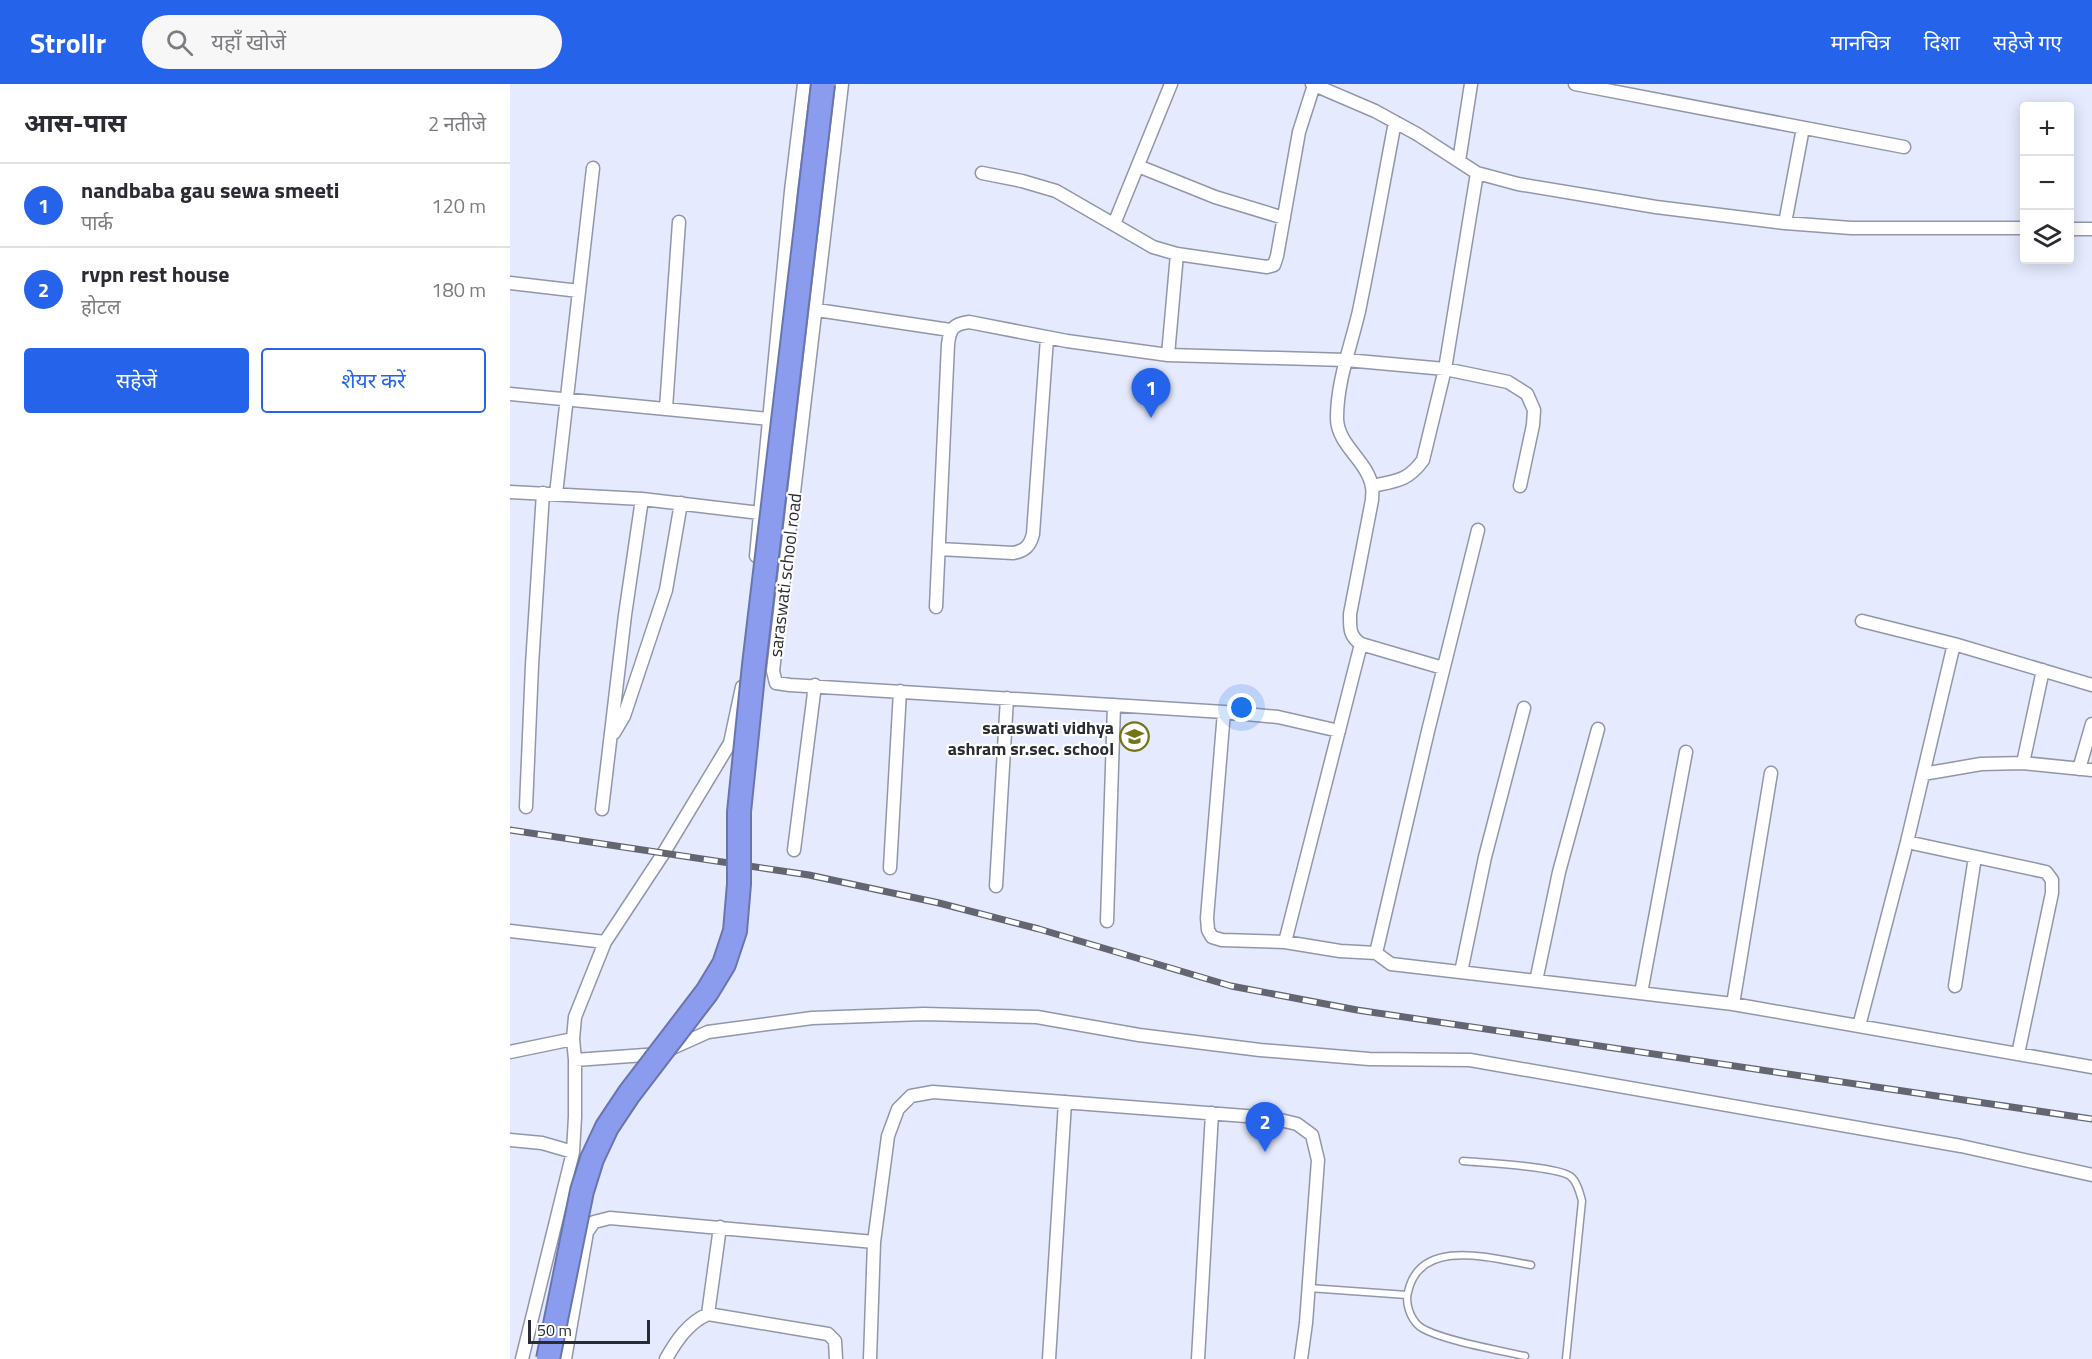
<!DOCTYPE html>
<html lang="hi">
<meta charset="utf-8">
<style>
body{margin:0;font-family:"Titillium Web","Noto Sans Devanagari",sans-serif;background:#f7f7f7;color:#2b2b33}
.controls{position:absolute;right:18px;top:18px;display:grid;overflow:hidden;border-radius:6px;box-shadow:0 3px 15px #0003}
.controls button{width:54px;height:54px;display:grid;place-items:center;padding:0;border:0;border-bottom:2px solid #e1e1e2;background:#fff;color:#2b2b33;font:30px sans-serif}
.scale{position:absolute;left:18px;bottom:15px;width:122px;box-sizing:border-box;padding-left:6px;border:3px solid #2a2c33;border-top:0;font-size:16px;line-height:21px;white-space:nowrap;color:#2a2c33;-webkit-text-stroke:4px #fff;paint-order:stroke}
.you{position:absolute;left:732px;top:624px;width:21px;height:21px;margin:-15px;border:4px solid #fff;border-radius:50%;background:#1a73e8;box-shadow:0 0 0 9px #1a73e833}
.badge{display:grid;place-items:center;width:39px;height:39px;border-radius:50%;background:#2563eb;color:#fff;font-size:20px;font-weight:700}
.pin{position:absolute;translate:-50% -50px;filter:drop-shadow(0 2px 3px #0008)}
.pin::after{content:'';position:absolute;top:32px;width:21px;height:18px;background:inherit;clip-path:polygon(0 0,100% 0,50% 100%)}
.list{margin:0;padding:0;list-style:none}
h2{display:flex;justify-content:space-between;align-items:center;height:78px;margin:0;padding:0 24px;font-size:26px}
h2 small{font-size:20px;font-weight:400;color:#7c7c81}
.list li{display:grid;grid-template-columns:39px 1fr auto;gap:18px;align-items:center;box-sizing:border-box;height:84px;padding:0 24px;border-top:2px solid #e1e1e2}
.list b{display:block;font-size:22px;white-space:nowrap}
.list p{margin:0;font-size:20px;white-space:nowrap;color:#7c7c81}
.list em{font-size:20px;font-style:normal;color:#7c7c81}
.actions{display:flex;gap:12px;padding:18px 24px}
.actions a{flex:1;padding:14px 0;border:2px solid #2563eb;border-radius:6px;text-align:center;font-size:21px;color:#2563eb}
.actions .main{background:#2563eb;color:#fff}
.icon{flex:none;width:33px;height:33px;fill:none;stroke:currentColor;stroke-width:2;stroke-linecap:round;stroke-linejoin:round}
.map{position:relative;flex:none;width:1582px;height:1275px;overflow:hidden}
header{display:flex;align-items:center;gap:36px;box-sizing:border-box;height:84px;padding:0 30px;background:#2563eb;color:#fff}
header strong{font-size:28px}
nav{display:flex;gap:33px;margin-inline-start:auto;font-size:21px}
.search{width:420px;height:54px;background:#f7f7f7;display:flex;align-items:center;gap:15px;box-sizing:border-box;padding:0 21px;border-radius:33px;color:#7c7c81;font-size:22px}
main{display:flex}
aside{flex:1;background:#fff}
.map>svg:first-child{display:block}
</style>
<header>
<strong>Strollr</strong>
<div class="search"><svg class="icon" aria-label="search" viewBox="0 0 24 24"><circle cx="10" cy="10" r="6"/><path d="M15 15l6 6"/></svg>यहाँ खोजें</div>
<nav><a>मानचित्र</a><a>दिशा</a><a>सहेजे गए</a></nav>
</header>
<main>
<aside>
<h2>आस-पास<small>2 नतीजे</small></h2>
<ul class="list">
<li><span class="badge">1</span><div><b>nandbaba gau sewa smeeti</b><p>पार्क</p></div><em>120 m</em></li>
<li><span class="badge">2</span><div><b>rvpn rest house</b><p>होटल</p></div><em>180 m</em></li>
</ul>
<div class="actions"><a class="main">सहेजें</a><a>शेयर करें</a></div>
</aside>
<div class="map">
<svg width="1582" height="1275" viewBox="0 0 1582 1275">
<rect width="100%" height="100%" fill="#e5eafe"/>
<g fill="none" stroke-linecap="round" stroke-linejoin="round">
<defs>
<path id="lane" d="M953,1077C974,1079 1045,1082 1060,1092C1067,1097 1070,1109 1072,1117L1056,1275
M799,1204L897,1211
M1015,1272C992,1267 925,1255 909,1242C900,1234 895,1219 898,1208C910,1153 981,1174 1021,1181"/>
<path id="street" d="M332,0L263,587L266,599L280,601L714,628L768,633L829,647
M802,0L865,27L907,50L967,89L1008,100L1146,123L1275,139L1341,144H1514
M1065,0L1394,63
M885,38C873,101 862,164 849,227C841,262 827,297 827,334C827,361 858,377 862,403C863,407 862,412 862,416L840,530C840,544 839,552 851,560L933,584
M949,77L961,0
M628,82L705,113L774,134
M472,89L512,97L546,107L643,163L667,170L757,183L764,181L767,172L789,48L804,1
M1275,139L1293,44
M604,140L661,0
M1560,145H1582
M0,199L69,207
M307,226L440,246
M658,271L667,170
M0,310L260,335
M156,324L169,138
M862,402C886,397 898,397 913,376L935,285L967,89
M0,408L132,415L250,429
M46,410L83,84
M968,446L918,647L866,869L881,880L1223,920L1582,983
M429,465L503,469C515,467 520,462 523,450L537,254
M246,472L281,107L294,0
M426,523L438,260C440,245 443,240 459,238L557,257L658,271L836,276L935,285L998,298L1017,310L1024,326L1023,341L1010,402
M1352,537L1444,560L1582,601
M714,628L697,834L698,846L702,853L712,856L775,858L830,867L866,869
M104,649L114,632L156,506L171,419
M1513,679L1533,586
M1569,685L1582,640
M1413,690L1471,680L1513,679L1582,686
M16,723L22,581L33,409
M92,725L115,531L132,415
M1397,758L1536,788L1542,796V809L1508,970
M284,766L305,601
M380,784L390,607
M486,802L497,614
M597,837L604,621
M0,847L95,858
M775,858L851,560
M951,888L975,773L1014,624
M1026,897L1049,788L1088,645
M1445,902L1465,773
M1131,909L1176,668
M1223,920L1261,689
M1349,942L1397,758L1444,560
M0,968L63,955
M65,976L149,970L198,948L302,934L414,930L527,933L629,951L750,966L859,975L960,976L1451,1062L1582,1091
M0,1056L32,1059L63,1068
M198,1230L210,1143
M12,1275L63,1068L65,1033V976L63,955L65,933L95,858L153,770L220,659L232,603
M55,1275L77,1148L84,1138L100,1134L364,1158
M156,1275C166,1257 178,1239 198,1230L318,1250L325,1257L326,1275
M360,1275L364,1158L378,1052L388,1025L401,1012L423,1008L762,1034L787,1040L802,1051L808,1076L796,1239L791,1275
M539,1275L555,1018
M688,1275L702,1029"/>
</defs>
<use href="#lane" stroke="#9296a8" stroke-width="9"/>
<use href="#street" stroke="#9296a8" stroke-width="15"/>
<use href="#lane" stroke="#fff" stroke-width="6"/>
<use href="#street" stroke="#fff" stroke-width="12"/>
<defs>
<path id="rail" d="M0,746L299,791L429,819L529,845L721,902L847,926L1582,1035"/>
</defs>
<use href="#rail" stroke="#636671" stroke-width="7"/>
<use href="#rail" stroke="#fff" stroke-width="4.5" stroke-dasharray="14" stroke-linecap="butt"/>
<defs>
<path id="highway-bridge" d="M38,1275L72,1107L82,1075L97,1043L119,1010L197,908L214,880L225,847L229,800V728L244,581L313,0"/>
</defs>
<use href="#highway-bridge" stroke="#6975ad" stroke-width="26" stroke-linecap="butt"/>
<use href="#highway-bridge" stroke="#8b9cef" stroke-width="22"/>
</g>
<defs>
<symbol id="school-ring" viewBox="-11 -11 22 22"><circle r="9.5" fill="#fff" stroke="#757418" stroke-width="1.5"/><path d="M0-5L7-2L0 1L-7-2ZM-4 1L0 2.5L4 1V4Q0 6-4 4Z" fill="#757418"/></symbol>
</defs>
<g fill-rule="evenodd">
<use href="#school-ring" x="608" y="636" width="33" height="33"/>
</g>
<g text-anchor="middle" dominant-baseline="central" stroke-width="4.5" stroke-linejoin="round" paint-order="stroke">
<g font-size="18" fill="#2a2c33" stroke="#fff">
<text transform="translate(275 491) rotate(-83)">saraswati school road</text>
</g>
<g font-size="18" font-weight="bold" fill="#2a2c33" stroke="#fff" text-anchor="end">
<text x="604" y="643">saraswati vidhya<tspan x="604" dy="21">ashram sr.sec. school</tspan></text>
</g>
</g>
</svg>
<div class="controls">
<button>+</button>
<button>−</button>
<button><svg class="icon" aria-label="layers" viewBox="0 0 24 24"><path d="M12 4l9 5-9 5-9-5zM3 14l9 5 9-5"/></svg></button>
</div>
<div class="scale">50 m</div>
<div class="you"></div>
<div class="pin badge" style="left:641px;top:334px">1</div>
<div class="pin badge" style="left:755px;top:1068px">2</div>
</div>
</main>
